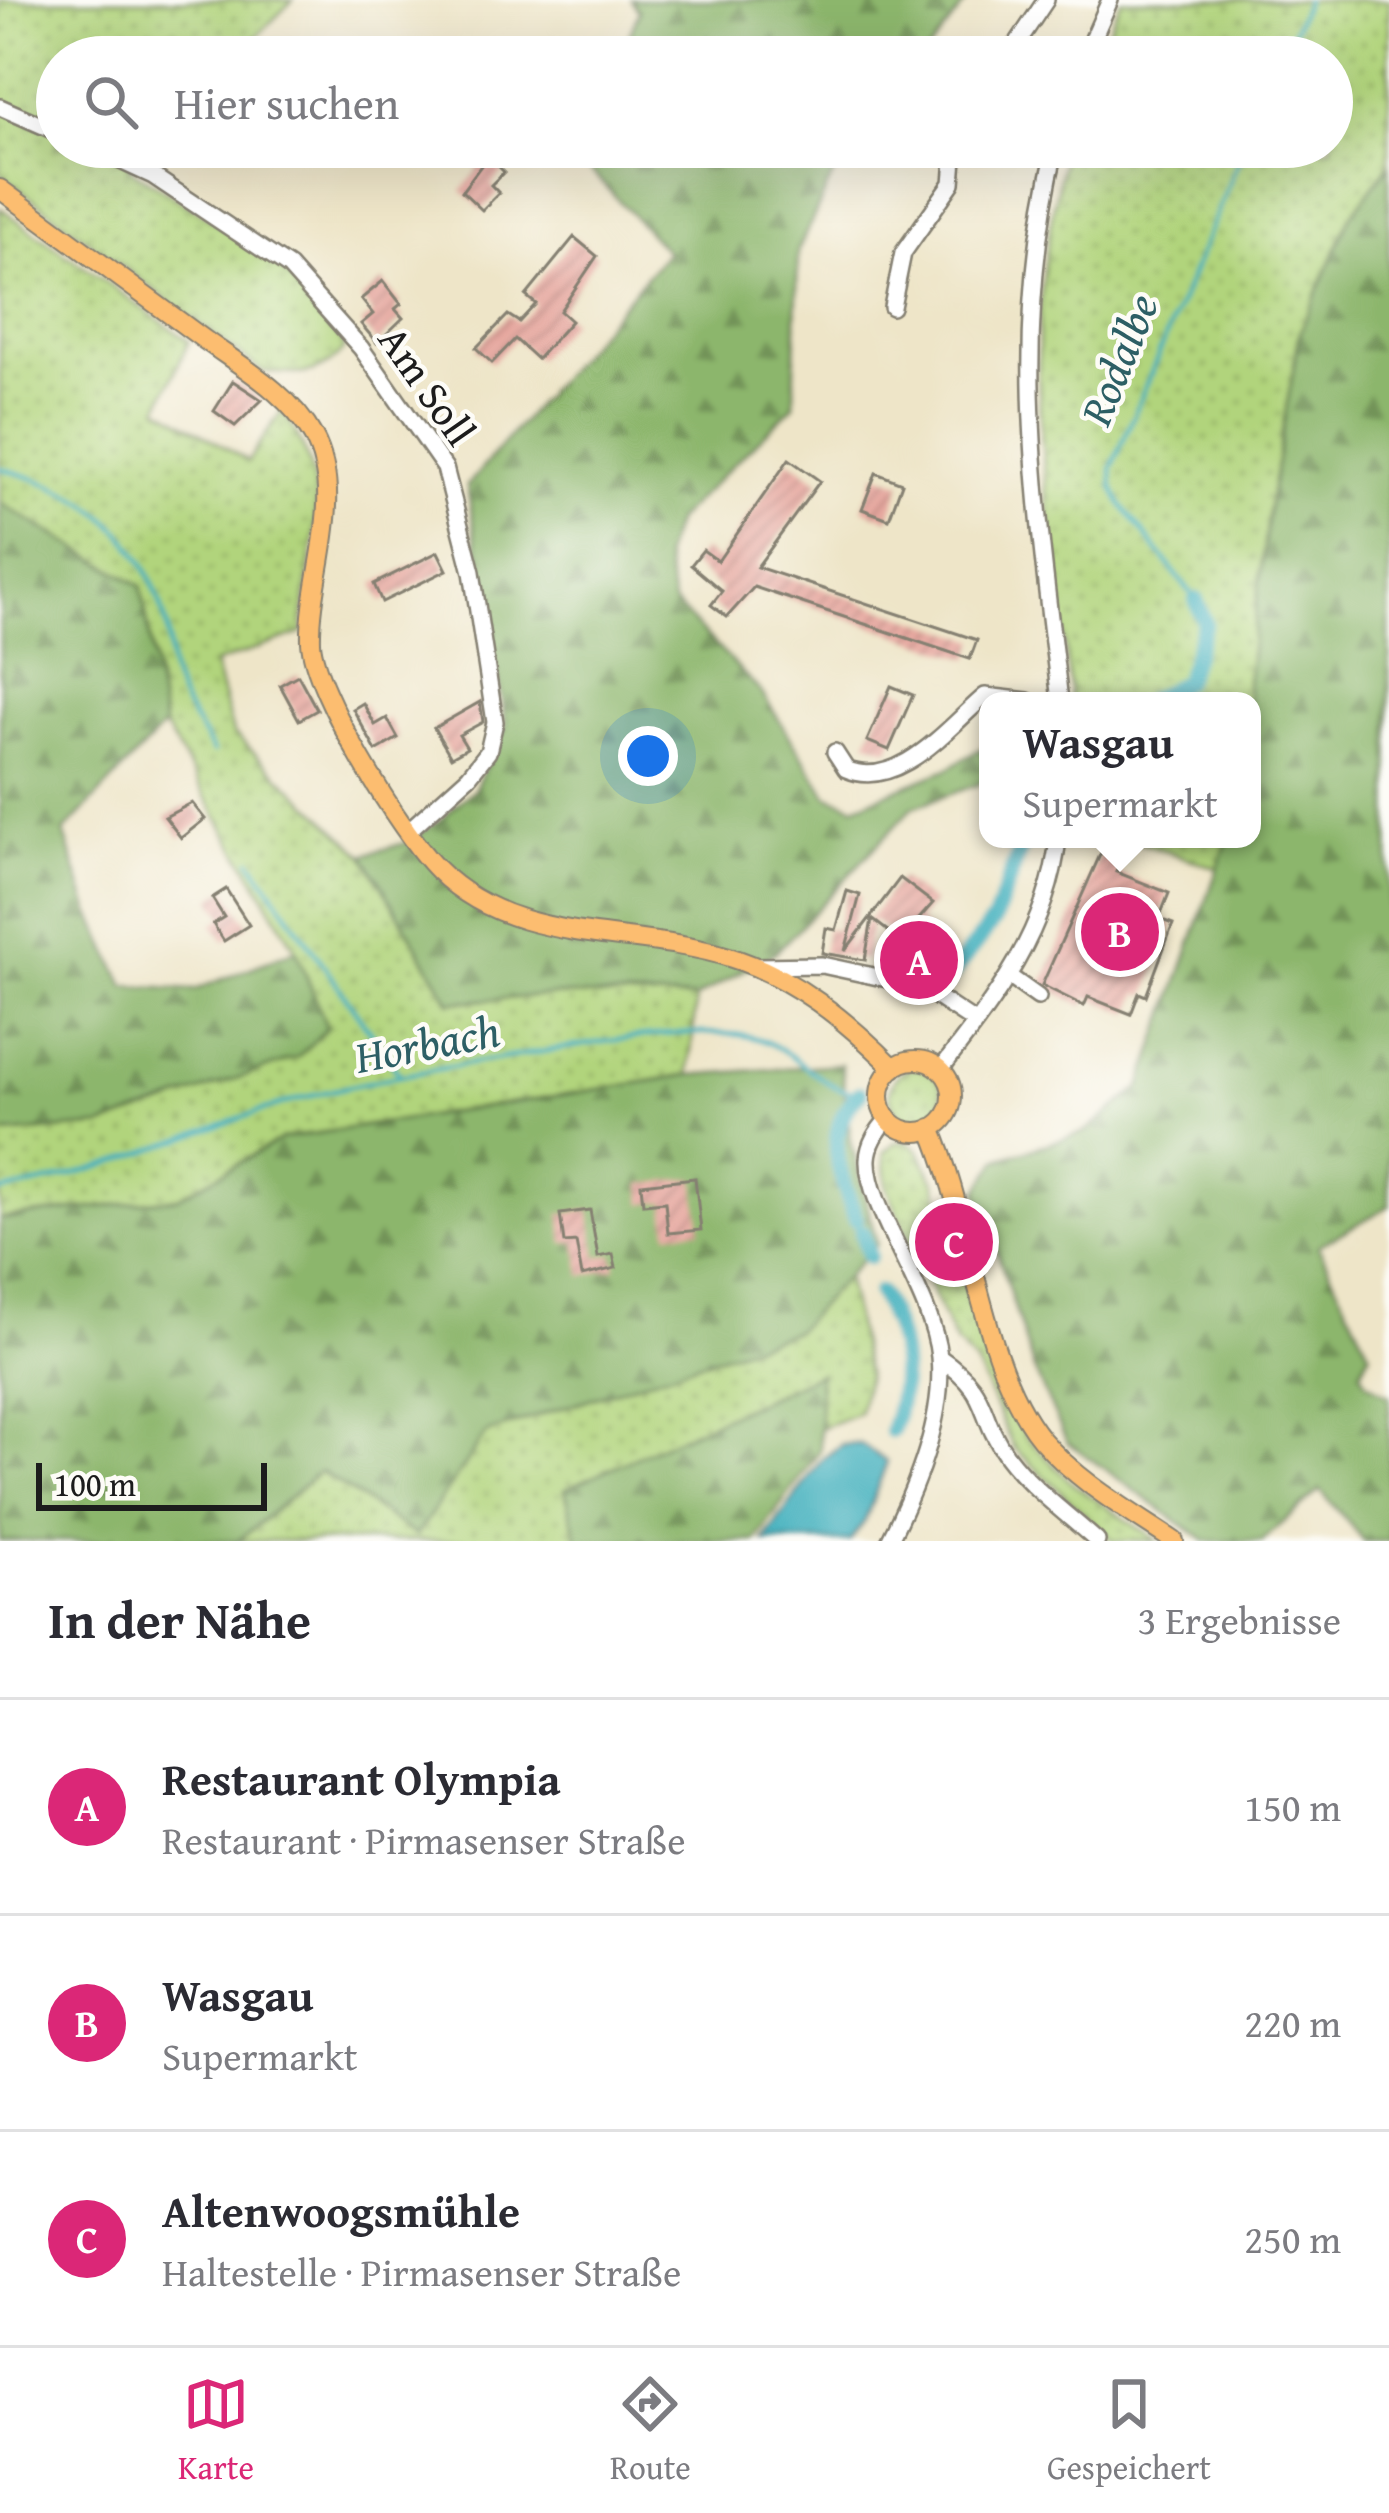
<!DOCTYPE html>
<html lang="de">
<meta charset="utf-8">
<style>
body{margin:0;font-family:"Gentium Book Plus",serif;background:#f2f2f3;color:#2b2b33}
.scale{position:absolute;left:36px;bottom:30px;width:231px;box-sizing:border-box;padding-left:12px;border:6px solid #1c1c1c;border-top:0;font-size:33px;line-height:42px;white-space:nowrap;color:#1c1c1c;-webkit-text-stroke:9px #fdfcf7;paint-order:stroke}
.you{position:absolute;left:648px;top:756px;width:42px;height:42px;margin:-30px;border:9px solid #fff;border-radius:50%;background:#1a73e8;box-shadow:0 0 0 18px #1a73e833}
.badge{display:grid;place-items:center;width:78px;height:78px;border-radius:50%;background:#db2777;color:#fff;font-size:39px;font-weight:700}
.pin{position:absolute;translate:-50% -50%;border:6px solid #fff;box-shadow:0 3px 12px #0006}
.popup{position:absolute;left:979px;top:692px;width:282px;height:156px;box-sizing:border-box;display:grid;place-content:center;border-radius:24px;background:#fff;filter:drop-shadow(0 3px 9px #0005);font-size:39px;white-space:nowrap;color:#7c7c81}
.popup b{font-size:45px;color:#2b2b33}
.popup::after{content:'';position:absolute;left:50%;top:100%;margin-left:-24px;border:24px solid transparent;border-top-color:#fff}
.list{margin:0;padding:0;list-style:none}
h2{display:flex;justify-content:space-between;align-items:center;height:156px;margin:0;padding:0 48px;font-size:51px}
h2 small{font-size:39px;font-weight:400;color:#7c7c81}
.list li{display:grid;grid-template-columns:78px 1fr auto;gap:36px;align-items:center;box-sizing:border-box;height:216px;padding:0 48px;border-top:3px solid #e1e1e2}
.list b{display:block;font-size:45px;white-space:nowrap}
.list p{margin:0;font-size:39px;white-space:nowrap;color:#7c7c81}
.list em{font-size:39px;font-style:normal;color:#7c7c81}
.icon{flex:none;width:66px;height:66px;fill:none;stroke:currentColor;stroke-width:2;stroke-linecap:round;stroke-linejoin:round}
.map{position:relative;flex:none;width:1389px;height:1541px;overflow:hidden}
.search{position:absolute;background:#fff;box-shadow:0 12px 48px #0002;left:36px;right:36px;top:36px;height:132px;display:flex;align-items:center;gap:30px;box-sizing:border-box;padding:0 42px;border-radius:66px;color:#7c7c81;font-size:45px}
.sheet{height:804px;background:#fff}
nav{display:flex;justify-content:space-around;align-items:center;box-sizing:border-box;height:168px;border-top:3px solid #e1e1e2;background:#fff;font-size:33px;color:#7c7c81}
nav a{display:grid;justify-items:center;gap:6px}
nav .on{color:#db2777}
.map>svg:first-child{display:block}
</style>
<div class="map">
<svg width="1389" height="1541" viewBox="0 0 1389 1541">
<defs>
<pattern id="green-dots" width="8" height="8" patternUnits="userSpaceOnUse" patternTransform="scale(3)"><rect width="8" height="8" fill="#b1d47c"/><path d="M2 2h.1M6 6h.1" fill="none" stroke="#98b56b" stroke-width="1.8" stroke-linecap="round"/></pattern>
<pattern id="forest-firs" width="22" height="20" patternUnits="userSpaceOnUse" patternTransform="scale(3)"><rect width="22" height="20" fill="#8cb66c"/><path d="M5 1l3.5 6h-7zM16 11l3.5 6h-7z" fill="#729358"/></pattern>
<pattern id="building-hatch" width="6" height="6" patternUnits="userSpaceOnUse" patternTransform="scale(3)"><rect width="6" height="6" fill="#e6a79f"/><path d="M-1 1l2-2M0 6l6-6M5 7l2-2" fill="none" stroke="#c58f88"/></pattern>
</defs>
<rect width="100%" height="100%" fill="#fdfcf7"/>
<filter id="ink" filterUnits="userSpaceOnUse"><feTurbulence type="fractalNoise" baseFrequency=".00833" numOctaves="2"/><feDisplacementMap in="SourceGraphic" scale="24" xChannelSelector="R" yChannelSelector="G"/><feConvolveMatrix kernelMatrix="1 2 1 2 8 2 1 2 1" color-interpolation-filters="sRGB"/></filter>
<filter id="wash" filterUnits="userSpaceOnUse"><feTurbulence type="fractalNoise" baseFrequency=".004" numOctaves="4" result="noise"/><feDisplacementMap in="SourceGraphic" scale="48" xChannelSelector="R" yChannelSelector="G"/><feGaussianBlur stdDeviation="2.7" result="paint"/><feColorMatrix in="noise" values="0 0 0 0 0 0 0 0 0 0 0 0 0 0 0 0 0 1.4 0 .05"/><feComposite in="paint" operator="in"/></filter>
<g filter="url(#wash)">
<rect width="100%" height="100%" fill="#eee5c8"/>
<path fill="url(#green-dots)" stroke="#66784c" stroke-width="3" d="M0,0H293L236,57H57V147H147L128,168L271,257L342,340L344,349C320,379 297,375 262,371L0,174Z
M1121,0H1389V165L1350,217L1247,683L1249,701H1071C1059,578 1035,455 1039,331C1041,269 1053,208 1065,147H1332V57H1097Z
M0,208L189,341L159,407L248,461L282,411C340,493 307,541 302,633L214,664L233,733L364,855L450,1002L557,995L696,998L689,1075L282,1139L177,1198L0,1219V1134L102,1126L327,1028L296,950L164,726L141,586L0,503Z
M1129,839H1228L1220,869Z
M890 1094a26 26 0 1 1 52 0a26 26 0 1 1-52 0Z
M906,1141L918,1149L936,1183L953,1259L1025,1436L1073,1484L1158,1541H1114L1013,1447L977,1366L954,1341L887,1188L884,1153L894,1143Z
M846,1277L867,1376L859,1413L820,1428L818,1374L565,1489L578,1541H238L320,1471L416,1536L486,1433L794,1331Z"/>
<path fill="url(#forest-firs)" stroke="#546944" stroke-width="3" d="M631,0H968L924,57H620L639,11Z
M582,147H855L833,175L798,250L794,405L676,520L664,555L673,602L761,692L828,796L855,806L945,770L982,748L988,774L977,785L913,807L777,951L696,998L557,995L450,1002L364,855L405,843L438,822L475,788L506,726L467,486L667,252L578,157Z
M1389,165V1206L1318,1246L1370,1353L1361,1372L1367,1382L1389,1395V1541H1364L1320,1490L1262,1541H1205L1067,1442L1034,1370L978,1191L998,1159L1086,1132L1141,1087L1228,839H1252L1253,736L1247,683L1269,505L1300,332L1350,217Z
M0,503L141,586L164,726L64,832L89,910L125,986L195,990L296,950L327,1028L298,1057L102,1126L0,1134Z
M841,1064L851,1142L877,1244L795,1331L486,1433L416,1536L320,1471L238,1541H0V1219L177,1198L282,1139L689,1075Z
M819,1374L820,1450L755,1541H578L565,1489Z"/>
<path fill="#42b0be" stroke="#2f666d" stroke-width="3" d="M842,1444H861L887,1462L865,1521L850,1541H763L822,1459Z"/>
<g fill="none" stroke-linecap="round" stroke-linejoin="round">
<path stroke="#42b0be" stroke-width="4.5" d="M1282,57L1306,0
M0,468C89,492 142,529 166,623C171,641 167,661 173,678C180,703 200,729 213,752
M1196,600L1121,504L1113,487L1112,468L1244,147
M251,860L400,1075
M0,1192C98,1175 186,1135 280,1105C358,1080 441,1069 522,1055C593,1044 668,1027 740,1035C795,1041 814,1090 860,1093"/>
<path stroke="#42b0be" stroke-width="16" d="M1149,701L1185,681L1205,623L1196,600
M941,988L994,920L1024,839
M856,1219C841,1178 820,1129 860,1093
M862,1232L869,1256
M879,1293C906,1340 909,1380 891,1431"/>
</g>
<g id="blocks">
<path fill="url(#building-hatch)" d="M488,156L504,172L491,185L499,193L482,210L462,191Z
M574,237L597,256L560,311L571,321L537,359L515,339L492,363L476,348L508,315L519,322L536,304L526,296Z
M383,281L401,304L395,309L403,318L377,343L361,324L373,314L361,299Z
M233,381L262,400L235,426L214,411Z
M789,459L820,481L757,567L977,640L970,659L754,587L727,617L711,605L722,591L691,565L703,550L718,561Z
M876,473L902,483L889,519L862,509Z
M438,552L447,570L382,602L374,584Z
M298,675L317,710L299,720L280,685Z
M891,686L913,695L889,750L867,741Z
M480,702L483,722L459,735L467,748L451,757L434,728Z
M363,703L375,725L387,718L398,738L376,751L353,709Z
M192,803L205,819L181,838L165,817Z
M1104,846L1123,853L1116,872L1169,893L1159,919L1173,924L1146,996L1139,993L1131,1014L1088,997L1084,1006L1042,985Z
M900,878L933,903L918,920L944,948L925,972L903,955L909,947L872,919L865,960L822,953L826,928L836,930L847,891L860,895L845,951Z
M226,889L249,925L224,941L213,924L224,917L212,898Z
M695,1178L701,1230L668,1233L665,1202L643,1204L641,1184Z
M590,1210L598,1257L613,1254L616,1268L582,1276L576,1242L564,1243L560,1214Z"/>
</g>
</g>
<g filter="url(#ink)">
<use href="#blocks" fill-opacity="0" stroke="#858072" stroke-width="3"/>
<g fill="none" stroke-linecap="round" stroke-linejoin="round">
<defs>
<path id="minor" d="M1008,57L1046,0
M1085,57L1110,0
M0,107L57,132
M90,147L153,176L289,267L361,348L445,468L472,572L495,722L488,752L469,776L408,831
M1056,147C1009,334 1038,513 1060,701
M892,307L903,253L952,183L955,147
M835,752L846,769C898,792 950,725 985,696L1028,701
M755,966L822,965L920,986L976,1023
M1010,977L1038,997
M940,1070C995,999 1048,931 1058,839
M888,1119C877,1131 869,1143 868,1159C866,1208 933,1294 939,1357C945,1418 916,1488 889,1541
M939,1357C993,1394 975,1411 1007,1456C1031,1488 1067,1514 1097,1541"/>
<path id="major" d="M0,189C66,238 132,286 198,335C237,364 289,392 313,436C347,498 309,576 311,642C313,690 402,835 438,870C514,947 634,927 729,957C794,977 846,1020 894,1068
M880 1096a36 36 0 1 1 72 0a36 36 0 1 1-72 0Z
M931,1128C971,1219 981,1367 1042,1440C1079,1483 1128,1510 1174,1541"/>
</defs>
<use href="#minor" stroke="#858072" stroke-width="20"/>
<use href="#major" stroke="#858072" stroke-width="22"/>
<use href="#minor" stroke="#fff" stroke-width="15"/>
<use href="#major" stroke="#fcbd6f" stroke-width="18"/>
</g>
</g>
<g text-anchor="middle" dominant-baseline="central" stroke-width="9" stroke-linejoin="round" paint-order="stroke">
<g font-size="42" fill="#1c1c1c" stroke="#fdfcf7">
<text transform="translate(428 385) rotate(55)">Am Soll</text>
</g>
<g font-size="45" font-style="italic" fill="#2d5f65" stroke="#fdfcf7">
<text transform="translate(1118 359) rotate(-68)">Rodalbe</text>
<text transform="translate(427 1043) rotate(-11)">Horbach</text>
</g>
</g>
</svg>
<div class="scale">100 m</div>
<div class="you"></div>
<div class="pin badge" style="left:919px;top:960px">A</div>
<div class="pin badge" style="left:1120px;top:932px">B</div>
<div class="popup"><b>Wasgau</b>Supermarkt</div>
<div class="pin badge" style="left:954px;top:1242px">C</div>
<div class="search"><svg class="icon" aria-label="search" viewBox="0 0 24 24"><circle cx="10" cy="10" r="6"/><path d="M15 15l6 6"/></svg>Hier suchen</div>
</div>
<section class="sheet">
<h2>In der Nähe<small>3 Ergebnisse</small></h2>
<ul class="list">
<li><span class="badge">A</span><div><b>Restaurant Olympia</b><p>Restaurant · Pirmasenser Straße</p></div><em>150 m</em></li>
<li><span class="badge">B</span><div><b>Wasgau</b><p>Supermarkt</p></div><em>220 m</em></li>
<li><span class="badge">C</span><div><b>Altenwoogsmühle</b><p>Haltestelle · Pirmasenser Straße</p></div><em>250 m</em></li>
</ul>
</section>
<nav>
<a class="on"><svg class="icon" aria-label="map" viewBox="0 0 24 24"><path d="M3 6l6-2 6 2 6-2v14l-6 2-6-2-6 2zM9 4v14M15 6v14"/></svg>Karte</a>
<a><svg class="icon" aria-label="directions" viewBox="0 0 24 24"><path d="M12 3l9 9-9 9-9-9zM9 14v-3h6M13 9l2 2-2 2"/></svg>Route</a>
<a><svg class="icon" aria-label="saved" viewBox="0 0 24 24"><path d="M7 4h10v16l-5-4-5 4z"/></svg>Gespeichert</a>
</nav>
